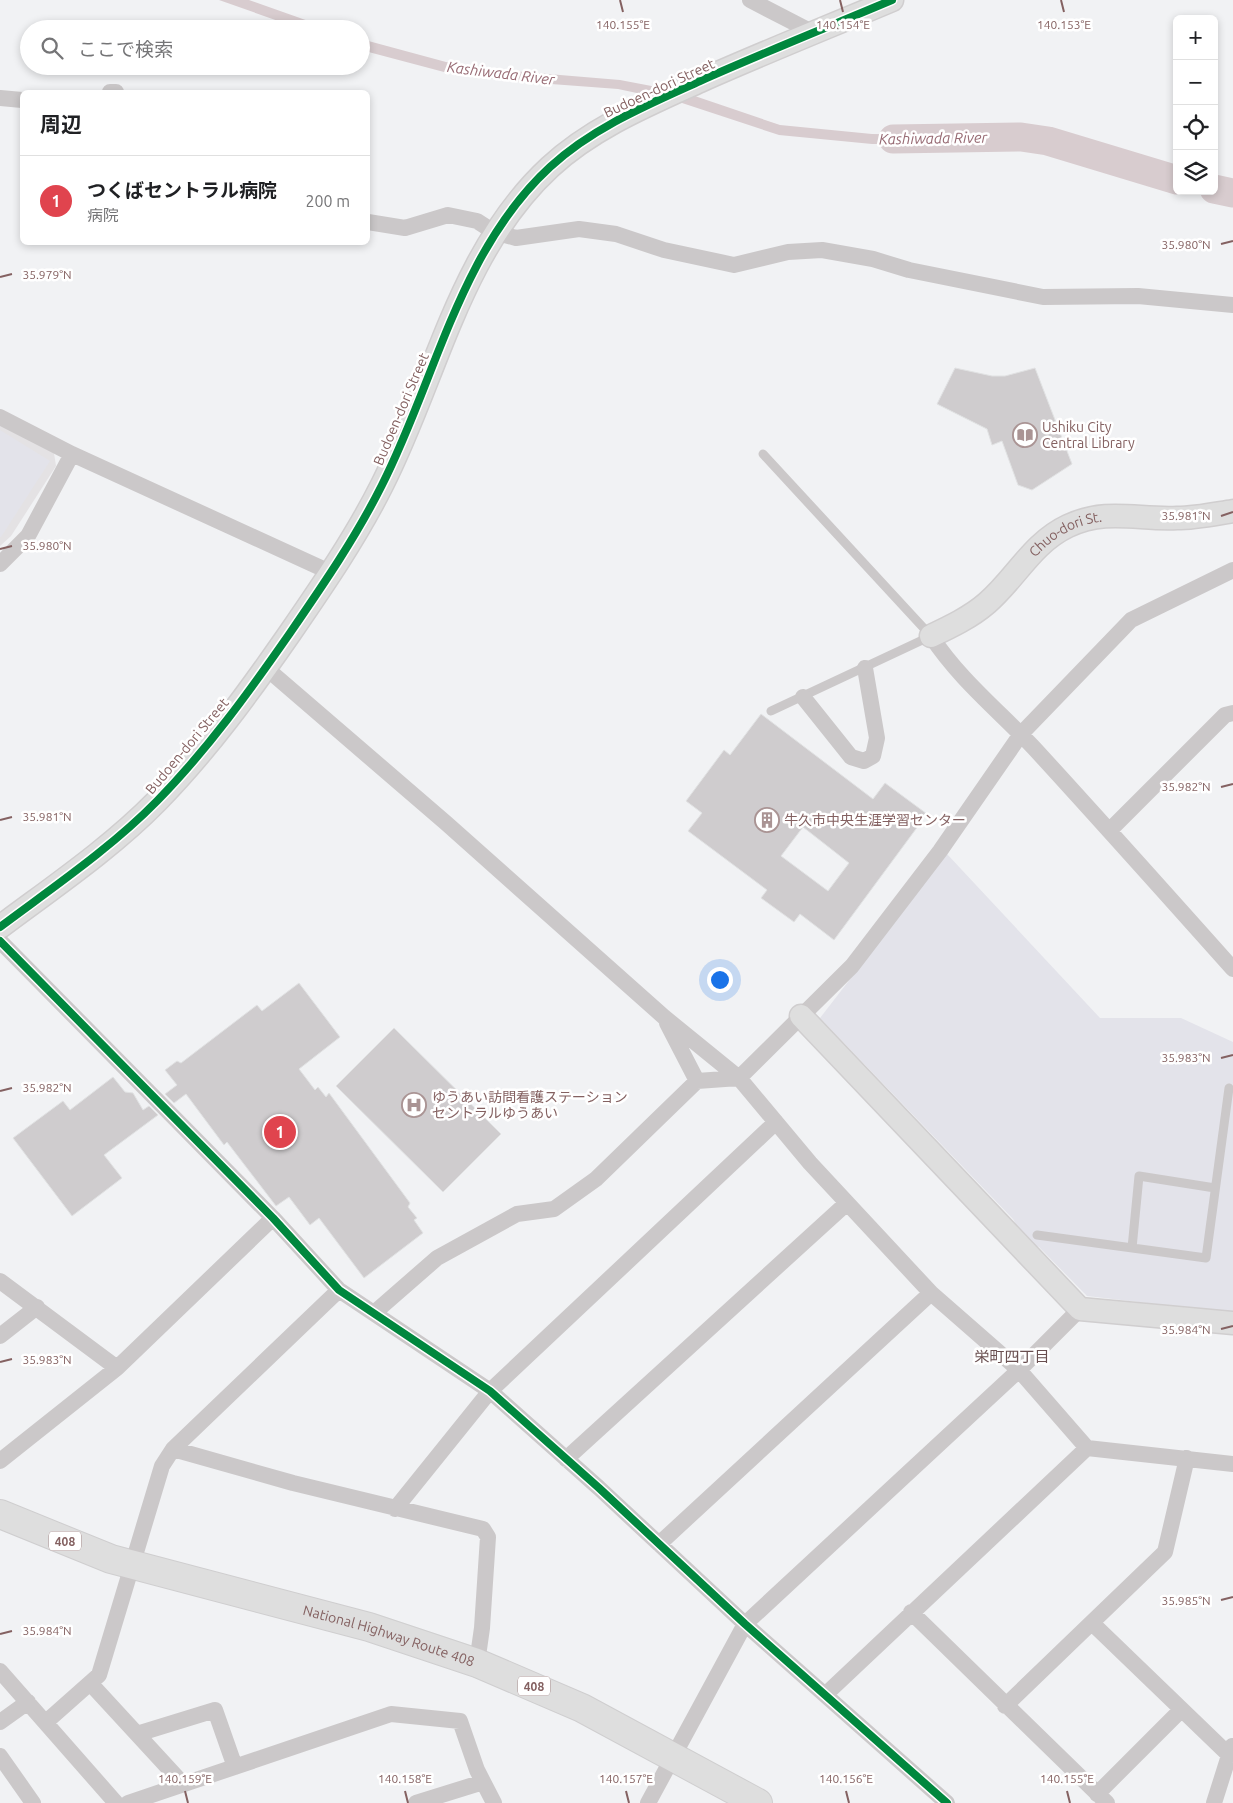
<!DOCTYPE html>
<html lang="ja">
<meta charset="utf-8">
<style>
body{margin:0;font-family:Ubuntu,"Noto Sans JP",sans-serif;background:#f6f6f6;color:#202124}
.controls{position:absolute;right:15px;top:15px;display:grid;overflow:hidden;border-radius:8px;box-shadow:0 2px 8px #0003}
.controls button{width:45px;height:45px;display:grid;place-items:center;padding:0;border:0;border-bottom:1px solid #e0e0e0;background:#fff;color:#202124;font:25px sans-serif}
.you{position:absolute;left:719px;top:979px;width:18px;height:18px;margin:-12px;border:4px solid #fff;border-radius:50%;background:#1a73e8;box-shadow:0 0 0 8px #1a73e833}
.badge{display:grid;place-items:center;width:32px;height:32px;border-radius:50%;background:#5e5556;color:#fff;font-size:16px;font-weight:700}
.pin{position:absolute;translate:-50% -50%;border:2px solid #fff;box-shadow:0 1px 5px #0006}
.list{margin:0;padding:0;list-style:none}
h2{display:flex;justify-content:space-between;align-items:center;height:65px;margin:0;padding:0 20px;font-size:21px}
h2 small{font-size:16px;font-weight:400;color:#757577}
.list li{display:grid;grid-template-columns:32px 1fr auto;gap:15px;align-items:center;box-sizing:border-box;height:90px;padding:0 20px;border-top:1px solid #e0e0e0}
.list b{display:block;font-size:19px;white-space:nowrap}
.list p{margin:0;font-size:16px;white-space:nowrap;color:#757577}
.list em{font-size:16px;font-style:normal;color:#757577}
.icon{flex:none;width:28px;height:28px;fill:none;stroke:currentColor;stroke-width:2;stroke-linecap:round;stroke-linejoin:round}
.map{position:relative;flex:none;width:1233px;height:1803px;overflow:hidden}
.search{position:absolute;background:#fff;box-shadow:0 2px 8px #0003;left:20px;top:20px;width:350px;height:55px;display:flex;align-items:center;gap:12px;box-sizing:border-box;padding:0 18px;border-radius:28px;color:#757577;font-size:19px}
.panel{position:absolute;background:#fff;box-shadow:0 2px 8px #0003;left:20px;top:90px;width:350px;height:155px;border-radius:8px}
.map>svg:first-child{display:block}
</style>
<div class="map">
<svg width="1233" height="1803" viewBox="0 0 1233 1803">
<rect width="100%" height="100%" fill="#f1f2f4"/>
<path fill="#e4e2e4" d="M0,425L54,453L56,466L11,536L0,546Z"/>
<path fill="#e3e3ea" d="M0,430L50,461L1,537H0Z
M947,854L1100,1018H1181L1233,1042V1313L1087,1296L1039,1247L1027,1243L1013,1219L820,1018Z"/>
<path fill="#d8cccf" d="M219,0H249L331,29H301Z
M361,39L446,62L512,71L620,80L683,92L780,125L872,134L932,135V144H872L779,135L679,102L618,89L511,81L444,72L361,50Z"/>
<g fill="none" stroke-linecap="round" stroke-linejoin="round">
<path stroke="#d8cccf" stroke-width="29" d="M893,139L1021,137L1048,141L1177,180
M1214,189L1233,193"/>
</g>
<path fill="#cfccce" stroke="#e1e2e3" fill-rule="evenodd" d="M955,368L992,376H1005L1035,368L1072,464L1032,490L1018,485L1002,441L992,445L987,429L937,404Z
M761,714L873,799L885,783L927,814L834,940L800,914L794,922L761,898L767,890L688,831L702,813L686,801L724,750L730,755ZM803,827L849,863L828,891L781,856Z
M299,983L340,1037L299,1069L315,1090L318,1087L326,1097L329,1093L410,1203L408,1207L417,1218L414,1220L423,1233L364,1278L319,1218L310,1225L289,1197L276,1206L227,1142L224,1145L186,1094L174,1103L165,1094L177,1085L165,1070L177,1061L181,1063L257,1005L262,1011Z
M394,1028L501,1134L443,1192L336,1086Z
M113,1077L125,1092L133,1093L143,1110L149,1106L158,1115L104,1155L122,1178L72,1216L13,1138L63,1101L70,1110Z"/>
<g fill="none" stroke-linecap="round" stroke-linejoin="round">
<defs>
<g id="secondary">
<path id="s1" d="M931,636C950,627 971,617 987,603C1016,578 1032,543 1068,526C1106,508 1138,520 1177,518C1196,518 1214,514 1233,511"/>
<path d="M0,927C52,888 111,848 157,801C207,750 249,692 290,633C323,585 356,537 382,485C436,379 459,251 550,167C592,128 647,105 700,81C763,53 828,27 892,0"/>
<path d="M801,1016L1080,1309L1233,1323"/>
</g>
<g id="highway">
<path id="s2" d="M0,1514L111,1559L369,1627L477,1663L582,1708L758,1803"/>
</g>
</defs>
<use href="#secondary" stroke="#d0cecf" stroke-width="25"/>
<use href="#highway" stroke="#cfcecf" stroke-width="30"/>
<path stroke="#cbc8c9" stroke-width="9" d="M763,454L931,636L771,711
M1037,1235L1206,1258L1229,1088
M1132,1248L1139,1176L1215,1188"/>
<path stroke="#cbc8c9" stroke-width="16" d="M750,0L814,33
M110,92H116
M0,98L22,100
M368,222L405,228L448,215L477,221L494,232L516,238L579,229L616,234L664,250L734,265L788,252L822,250L873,259L909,270L1043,297L1138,296L1233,305
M0,417L72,454L332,573
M0,564L28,536L72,454
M931,636C959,679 999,711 1034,748C1101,821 1167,895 1233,969
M266,668L446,823L664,1017L739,1078L810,1163L931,1293L1019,1370L1087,1448L1233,1464
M803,697L851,757L864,761L873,756L877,738L865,668
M1110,830L1225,715L1233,713
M0,941L273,1218L339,1290L490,1391L599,1488L745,1624L947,1803
M667,1023L697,1081L739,1078L852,966L940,851L1021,734L1131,620L1233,570
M0,1281L117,1368
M374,1313L437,1258L517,1214L554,1209L596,1179L697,1081
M0,1336L37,1307
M173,1449L293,1483L483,1529L488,1537L482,1628L477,1663
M566,1459L847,1203
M0,1461L117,1368L273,1218
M395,1509L490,1391L776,1122
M659,1544L931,1293
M911,1612L1107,1803
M1092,1623L1229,1755
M0,1671L116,1803
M90,1683L183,1784
M826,1694L1087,1448
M1005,1706L1165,1552L1187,1458
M0,1722L28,1702
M46,1722L99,1675L162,1466L173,1449L339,1290
M137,1734L215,1710L235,1767
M0,1756L33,1803
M1097,1794L1181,1710
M128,1803L391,1714L460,1721L477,1770L494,1803
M416,1803L483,1782
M648,1803L745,1624L1019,1370L1080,1309
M1214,1803L1232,1746"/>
<use href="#secondary" stroke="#dedede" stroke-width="22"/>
<use href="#highway" stroke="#dedede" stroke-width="28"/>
<defs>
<path id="cycleway" d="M0,927C52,888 111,848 157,801C207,750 249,692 290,633C323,585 356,537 382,485C436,379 459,251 550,167C592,128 647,105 700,81C763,53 828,27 892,0
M0,941L273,1218L339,1290L490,1391L599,1488L745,1624L947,1803"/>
</defs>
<use href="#cycleway" stroke="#fff" stroke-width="11"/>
<use href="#cycleway" stroke="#00873e" stroke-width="8"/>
</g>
<path fill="none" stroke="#846161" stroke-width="2" d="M620,0L623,12M840,0L843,12M1061,0L1064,12M1221,244L1233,241M0,277L12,274M1221,516L1233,512M0,549L12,546M1221,787L1233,784M0,820L12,817M1221,1058L1233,1055M0,1091L12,1088M1221,1329L1233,1326M0,1362L12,1359M1221,1600L1233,1597M0,1634L12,1631M185,1791L188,1803M405,1791L408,1803M626,1791L629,1803M846,1791L849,1803M1067,1791L1070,1803"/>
<defs>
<symbol id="library-ring" viewBox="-11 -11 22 22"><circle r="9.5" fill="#fff" stroke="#aa9494" stroke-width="1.5"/><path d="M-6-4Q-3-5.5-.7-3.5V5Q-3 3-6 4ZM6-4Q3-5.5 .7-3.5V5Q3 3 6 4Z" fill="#aa9494"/></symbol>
<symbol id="building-ring" viewBox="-11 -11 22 22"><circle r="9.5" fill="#fff" stroke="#aa9494" stroke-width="1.5"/><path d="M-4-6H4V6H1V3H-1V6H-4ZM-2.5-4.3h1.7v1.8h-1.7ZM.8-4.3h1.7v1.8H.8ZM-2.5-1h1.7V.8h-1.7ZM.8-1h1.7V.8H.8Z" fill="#aa9494"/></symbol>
<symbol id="hospital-ring" viewBox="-11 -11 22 22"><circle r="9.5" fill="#fff" stroke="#aa9494" stroke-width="1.5"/><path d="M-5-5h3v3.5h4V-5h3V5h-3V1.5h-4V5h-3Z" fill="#aa9494"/></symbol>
</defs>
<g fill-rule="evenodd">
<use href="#library-ring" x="1011" y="421" width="28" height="28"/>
<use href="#building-ring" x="753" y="806" width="28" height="28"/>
<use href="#hospital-ring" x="400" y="1091" width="28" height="28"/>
</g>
<g text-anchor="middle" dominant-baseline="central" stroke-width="5" stroke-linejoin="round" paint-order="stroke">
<g fill="#fff" stroke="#a99090" stroke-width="1">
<rect x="49" y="1531.5" width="32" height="19" rx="4"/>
<rect x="518" y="1676.5" width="32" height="19" rx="4"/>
</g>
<g font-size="12" font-weight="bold" fill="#846161">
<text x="65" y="1541">408</text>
<text x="534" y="1686">408</text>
</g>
<g font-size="14" fill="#846161" stroke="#fff">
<text transform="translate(659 88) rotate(-25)">Budoen-dori Street</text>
<text transform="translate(401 409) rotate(-67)">Budoen-dori Street</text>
<text stroke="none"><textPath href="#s1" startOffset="172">Chuo-dori St.</textPath></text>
<text transform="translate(187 746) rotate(-50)">Budoen-dori Street</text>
<text stroke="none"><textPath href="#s2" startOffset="408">National Highway Route 408</textPath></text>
</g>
<g font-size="14" fill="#846161" stroke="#fff" text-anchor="start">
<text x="1042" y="427">Ushiku City<tspan x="1042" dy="16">Central Library</tspan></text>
<text x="784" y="820">牛久市中央生涯学習センター</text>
<text x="432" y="1097">ゆうあい訪問看護ステーション<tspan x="432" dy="16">セントラルゆうあい</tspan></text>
</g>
<g font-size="15" font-style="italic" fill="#976a73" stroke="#fff">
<text transform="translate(501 73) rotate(7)">Kashiwada River</text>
<text transform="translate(933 138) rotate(-1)">Kashiwada River</text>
</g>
<g font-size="15" fill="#694f50" stroke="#fff">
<text x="1012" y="1356">栄町四丁目</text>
</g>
</g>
<g font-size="12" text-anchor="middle" fill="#846161" stroke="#fff" stroke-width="5" stroke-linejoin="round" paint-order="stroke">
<text x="623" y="29">140.155°E</text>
<text x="843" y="29">140.154°E</text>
<text x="1064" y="29">140.153°E</text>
<text x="1186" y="249">35.980°N</text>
<text x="47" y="279">35.979°N</text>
<text x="1186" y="520">35.981°N</text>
<text x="47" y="550">35.980°N</text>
<text x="1186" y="791">35.982°N</text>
<text x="47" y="821">35.981°N</text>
<text x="1186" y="1062">35.983°N</text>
<text x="47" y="1092">35.982°N</text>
<text x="1186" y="1334">35.984°N</text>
<text x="47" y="1364">35.983°N</text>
<text x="1186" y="1605">35.985°N</text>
<text x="47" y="1635">35.984°N</text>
<text x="185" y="1783">140.159°E</text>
<text x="405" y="1783">140.158°E</text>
<text x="626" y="1783">140.157°E</text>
<text x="846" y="1783">140.156°E</text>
<text x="1067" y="1783">140.155°E</text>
</g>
</svg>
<div class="controls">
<button>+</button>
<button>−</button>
<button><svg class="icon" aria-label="locate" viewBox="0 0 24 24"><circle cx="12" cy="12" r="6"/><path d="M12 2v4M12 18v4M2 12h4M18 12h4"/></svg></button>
<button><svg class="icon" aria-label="layers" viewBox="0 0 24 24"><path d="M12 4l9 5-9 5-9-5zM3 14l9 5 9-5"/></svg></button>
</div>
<div class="you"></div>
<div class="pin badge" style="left:280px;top:1132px;background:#e0444e">1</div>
<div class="search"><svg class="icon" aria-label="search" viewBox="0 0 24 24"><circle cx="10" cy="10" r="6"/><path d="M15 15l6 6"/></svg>ここで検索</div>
<section class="panel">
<h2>周辺<small></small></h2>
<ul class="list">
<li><span class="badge" style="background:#e0444e">1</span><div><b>つくばセントラル病院</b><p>病院</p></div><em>200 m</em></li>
</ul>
</section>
</div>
